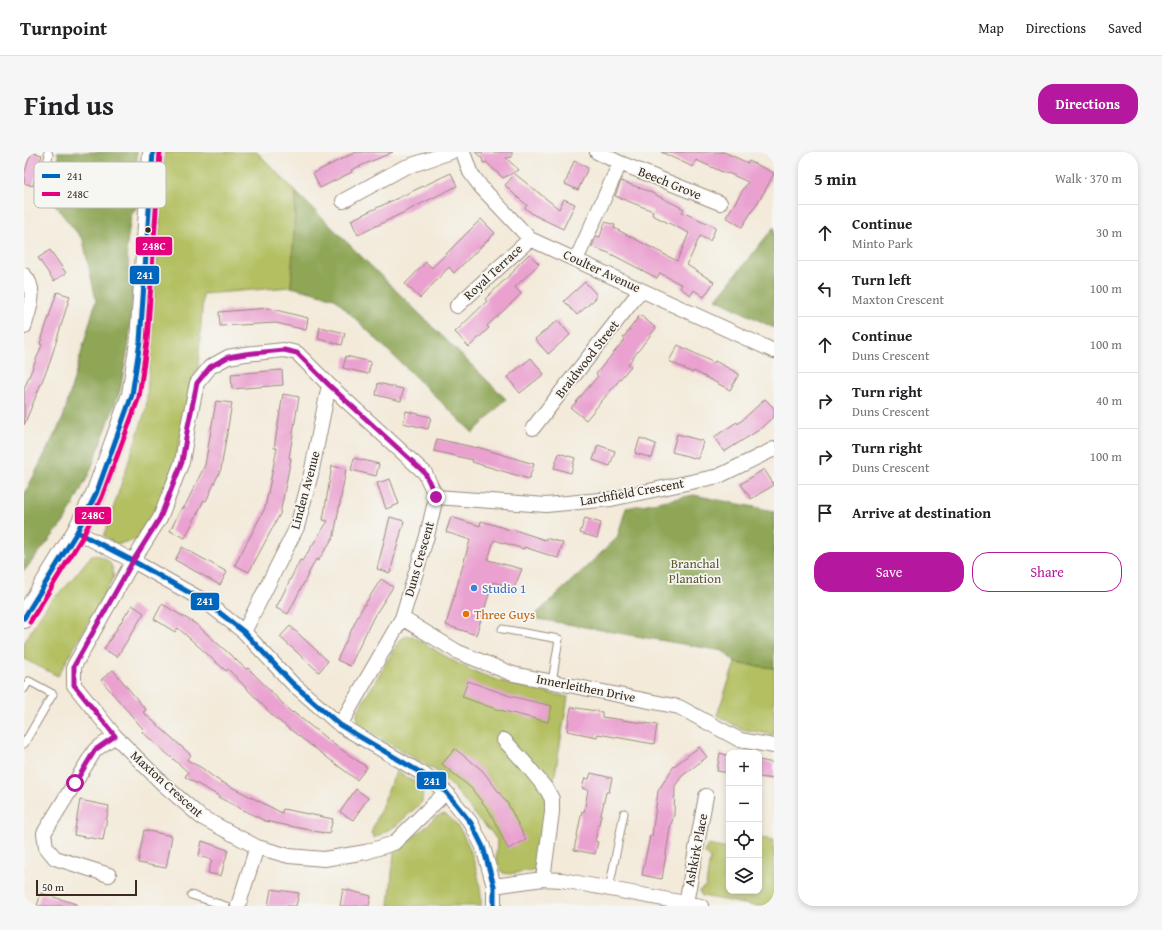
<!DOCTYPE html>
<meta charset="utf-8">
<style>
body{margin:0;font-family:"Gentium Book Plus",serif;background:#f6f6f6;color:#202124}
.controls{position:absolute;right:12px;bottom:12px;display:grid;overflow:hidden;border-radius:8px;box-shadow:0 2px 6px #0003}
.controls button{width:36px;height:36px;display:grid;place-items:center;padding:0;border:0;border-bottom:1px solid #e0e0e0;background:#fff;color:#202124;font:20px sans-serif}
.scale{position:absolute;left:12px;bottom:10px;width:101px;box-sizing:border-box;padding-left:4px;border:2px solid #3b2a1e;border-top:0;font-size:11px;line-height:14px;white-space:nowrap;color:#3b2a1e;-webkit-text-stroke:3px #f6f6f2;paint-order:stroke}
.stop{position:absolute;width:12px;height:12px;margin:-9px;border:3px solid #b5179e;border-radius:50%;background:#fff}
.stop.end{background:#b5179e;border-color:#fff;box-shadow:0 1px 4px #0008}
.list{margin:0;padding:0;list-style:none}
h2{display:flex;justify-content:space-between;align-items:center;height:52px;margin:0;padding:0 16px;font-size:17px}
h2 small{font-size:13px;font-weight:400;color:#757577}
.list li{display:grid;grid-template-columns:26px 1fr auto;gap:12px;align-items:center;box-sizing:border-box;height:56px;padding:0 16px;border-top:1px solid #e0e0e0}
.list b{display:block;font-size:15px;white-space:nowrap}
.list p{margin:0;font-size:13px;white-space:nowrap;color:#757577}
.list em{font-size:13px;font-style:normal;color:#757577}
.actions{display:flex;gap:8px;padding:12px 16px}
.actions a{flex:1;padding:9px 0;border:1px solid #b5179e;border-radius:16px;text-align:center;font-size:14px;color:#b5179e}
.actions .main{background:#b5179e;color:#fff}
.icon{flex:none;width:22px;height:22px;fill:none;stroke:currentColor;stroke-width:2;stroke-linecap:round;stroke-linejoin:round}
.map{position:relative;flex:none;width:750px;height:754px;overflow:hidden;border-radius:16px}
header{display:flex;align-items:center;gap:24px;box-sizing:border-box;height:56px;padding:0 20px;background:#fff;border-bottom:1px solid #e0e0e0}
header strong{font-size:19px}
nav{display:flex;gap:22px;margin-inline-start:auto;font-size:14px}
.intro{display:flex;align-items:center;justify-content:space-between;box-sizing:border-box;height:96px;padding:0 24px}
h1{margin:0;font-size:28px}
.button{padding:10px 18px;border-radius:16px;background:#b5179e;color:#fff;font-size:14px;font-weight:700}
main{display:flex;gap:24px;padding:0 24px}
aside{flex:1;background:#fff;border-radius:16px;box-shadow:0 2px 6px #0003}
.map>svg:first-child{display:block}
</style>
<header>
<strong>Turnpoint</strong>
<nav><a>Map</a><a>Directions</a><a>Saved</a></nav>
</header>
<div class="intro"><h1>Find us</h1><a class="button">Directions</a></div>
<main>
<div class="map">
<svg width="750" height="754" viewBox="0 0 750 754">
<rect width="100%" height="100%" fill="#f6f6f2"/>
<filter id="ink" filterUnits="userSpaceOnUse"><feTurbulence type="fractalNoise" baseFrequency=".025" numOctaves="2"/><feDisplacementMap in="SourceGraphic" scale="8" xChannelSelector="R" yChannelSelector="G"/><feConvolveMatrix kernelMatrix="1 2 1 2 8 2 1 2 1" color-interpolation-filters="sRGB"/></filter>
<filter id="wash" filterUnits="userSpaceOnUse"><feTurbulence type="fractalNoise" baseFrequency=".012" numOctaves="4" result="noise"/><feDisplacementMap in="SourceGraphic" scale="16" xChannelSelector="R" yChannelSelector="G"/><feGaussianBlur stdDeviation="0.9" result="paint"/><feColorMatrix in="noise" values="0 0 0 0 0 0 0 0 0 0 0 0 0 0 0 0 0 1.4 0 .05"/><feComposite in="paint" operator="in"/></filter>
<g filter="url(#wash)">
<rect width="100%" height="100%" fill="#f3ead9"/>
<path fill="#b3bf61" stroke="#777440" d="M141,0H233L272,40L267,135L179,142L174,217L169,227L151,310L136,352L113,388L92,392L80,384L122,257Z
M69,403C81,402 92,414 89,427L34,524L0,507V491L16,464L27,448L40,437L67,404Z
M382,484H389C407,495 424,507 443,516C475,531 510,538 544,545L515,717L486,722L479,721L475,715L472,705L473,688L468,681L454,667L431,637L412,619L334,573L333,560L375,489Z
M711,511L750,516V583L717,577L693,563Z
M372,619L396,633L399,637L398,650L373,673L350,686L347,681Z
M420,662C443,672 459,730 457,754H365L370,700L403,674L411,665Z
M735,686L750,688V754H731L678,744L675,739L682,734L686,706L680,700L684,693L705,697V739H735Z"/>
<path fill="#8ea657" stroke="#64683a" d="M33,0H113L114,53L107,64L102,98L109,134L105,190L96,239L65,322L40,370L0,419V343L39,266L72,148L59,88L40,65L27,47L35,5Z
M272,40L482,247L449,281L310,146L267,135Z
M750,75V176L692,147Z
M670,343L750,359V516L711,511L699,499L508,466L593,386L602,356Z"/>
<g id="blocks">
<path fill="#eaa1d0" d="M7,0L18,3L9,34L0,31V23Z
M332,0H369L327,18L328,20L296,36L289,21Z
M451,0H488V5L482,6L495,18L479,26L462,10L459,11L458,6Z
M637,0H700L724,11L725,9L750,21L742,37L718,75L702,65L724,30L704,21L703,22L672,8L669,15Z
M550,9L564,16L554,38L541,32Z
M427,21L433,34L334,83L327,68Z
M491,22L535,57L540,47L551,52L539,77L510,63L501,56L503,53L493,45L481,33Z
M597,29L624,39L660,57L658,60L692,75L686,89L676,84L663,113L690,130L680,145L670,138L667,143L656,136L658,133L636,121L633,126L585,101L568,95L572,84L576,85L581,70L591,73L590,76L653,109L665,81L628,63L629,59L591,44Z
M457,67L471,81L430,121L425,115L396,146L381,132L402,110L408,116Z
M26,98L42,121L30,129L14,106Z
M505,102L515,112L491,135L497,142L463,174L465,176L445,195L431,180L463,149L461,147L491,118L490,117Z
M561,130L572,142V146L553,163L540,149Z
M33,140L46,144L26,210L0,273V237L18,193L16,192Z
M244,156L284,166L282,178L252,171L196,174L195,160Z
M616,163L632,176L604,212L607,214L562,268L547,256L574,224L572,222L601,187L599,186Z
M534,168L546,183L524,202L511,187Z
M296,175L321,181L318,193L294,187Z
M654,193L690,211L691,209L715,222L706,238L670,219L669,221L645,209Z
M322,204L347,210L344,222L319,216Z
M507,206L520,222L496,241L483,225Z
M258,218L259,233L208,237L207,222Z
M354,231L379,237L377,249L352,243Z
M259,242L275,245L265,306H267L256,362L225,420L211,413L241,356L253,296H250Z
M741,247L750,256V264L735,278L700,300L690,285L713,270L714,272Z
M192,249L208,251L197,317L182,349L180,348L161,386L146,379L158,355L160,356L181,313Z
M382,259L407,265L404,277L379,271Z
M653,282L679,289L674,307L648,300Z
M616,286L632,292L628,306L611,301Z
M413,287L453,296V295L510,312L505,327L448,310L449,308L410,299Z
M574,293L591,299L586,314L569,308Z
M535,301L551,306L547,321L530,316Z
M330,306L355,312L352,324L327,318Z
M308,314L322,317L310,384L294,409L292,407L264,462L252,456L276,408L278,409L304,369L299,368Z
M740,317L750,333L727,347L717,332Z
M366,327L375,352L362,357L353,331Z
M366,365L380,369L366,421L353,417Z
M427,365L456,374L457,369L487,378L488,377L521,388L522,386L539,391L534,406L500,395V397L470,388L464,408L498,417L490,436L469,430L452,483L422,473L446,388L422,380Z
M561,366L577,371L573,386L556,381Z
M158,395L203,420L196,433L151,408Z
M357,427L369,435L349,466L326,514L313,508L336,460Z
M138,452L172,472L222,517L224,516L268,561L269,560L312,594L343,615L333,628L251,566L204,517L202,519L154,476L151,480L130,467Z
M108,453L120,461L93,505L80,497Z
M266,474L304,509L295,520L256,485Z
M89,518L122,558L119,560L167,603L163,608L178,616L192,627L258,661L259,657L309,667L305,682L241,669L194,645L195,644L161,625L164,620L118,580L120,578L77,528Z
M444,529L486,544L528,554L524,570L472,557L438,545Z
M547,555L578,560V565L633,573L630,592L574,582L573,585L543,579Z
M675,595L683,605L658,624L651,634L650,663L646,676L638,727L618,723L626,684H628L634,639L650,614Z
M431,597L458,618L484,652L502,688L484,697L466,660L447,636L418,612Z
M696,601L705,604V621L693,619Z
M735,608L750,611V627L735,625Z
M567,621L588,626L585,640H582L577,663L571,689L574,690L571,702L550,698L558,659L560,660L564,638L558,636L561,626L565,627Z
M332,637L344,646L329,668L316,660Z
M56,648L85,654L79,688L50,683Z
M120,678L148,684L142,716L114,711Z
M178,689L204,698L197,724L184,721L188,708L175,704Z
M247,737L275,741L272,754H244Z
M319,737L347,744L345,754H316Z
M17,741L52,752V754H13Z"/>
</g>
</g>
<g filter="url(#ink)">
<use href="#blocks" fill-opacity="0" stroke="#978a7c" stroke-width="1"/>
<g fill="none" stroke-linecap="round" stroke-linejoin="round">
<defs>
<path id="lane" d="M17,34L25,3L24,0
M478,477L535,487L528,530
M0,537L5,529L29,542L0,592
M585,737L600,661
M167,743L202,754"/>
<path id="street" d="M439,0L446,20L457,35L506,87L750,199
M573,0L596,11
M319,49L379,16L427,0
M552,108L596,11L696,51
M0,123C14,137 5,159 0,175
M433,154L506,87
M509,276L617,138
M412,345L522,353L587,347L695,324L750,297
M53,380L109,409L182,450L220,480L268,531L316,573L399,622L422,640L447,671L459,695L470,734V754
M378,466L434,500L489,522L655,555L716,588L750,594
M220,480L273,375L287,322L305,233
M316,573L378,466L403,384L412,345L401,321L305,233L273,201L260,198L221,202L204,205L186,215L173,231L164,274L158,310L136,366L109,409L50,514V533L91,584L139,632L177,665L233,695L265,704L300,707L342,700L370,691L422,640
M480,588L502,612L523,638L528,647V660L519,727
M85,723L31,706L22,695L20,681L71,598L91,584
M470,734L519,727L538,728L677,754
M662,751L682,644
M214,754L233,695"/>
<path id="secondary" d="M0,466L53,380L72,342L108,243L116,190L129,0"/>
</defs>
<use href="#lane" stroke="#978a7c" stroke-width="9"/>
<use href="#street" stroke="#978a7c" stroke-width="16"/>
<use href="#secondary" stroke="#978a7c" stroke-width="22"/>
<use href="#lane" stroke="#fff" stroke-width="7"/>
<use href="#street" stroke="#fff" stroke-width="14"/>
<use href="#secondary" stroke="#fff" stroke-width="20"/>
<defs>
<path id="bus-1" d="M53,380L109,409L182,450L220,480L268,531L316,573L399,622L422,640L447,671L459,695L470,734V754
M0,466L53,380L72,342L108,243L116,190L129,0"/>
<path id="bus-2" d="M6,470L59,384L78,345L115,245L123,190L136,0"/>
</defs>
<use href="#bus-1" stroke="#f6f6f2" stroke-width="8"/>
<use href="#bus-2" stroke="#f6f6f2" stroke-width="8"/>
<use href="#bus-1" stroke="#0065bd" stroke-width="5"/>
<use href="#bus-2" stroke="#e5007d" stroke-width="5"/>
</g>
</g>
<g fill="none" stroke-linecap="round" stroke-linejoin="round" filter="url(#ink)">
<path stroke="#b5179e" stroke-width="5" d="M51,631L71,598L91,584L50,533V514L109,409L136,366L158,310L164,274L173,231L186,215L204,205L221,202L260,198L273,201L305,233L401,321L412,345"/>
</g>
<circle fill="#3b2a1e" stroke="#f6f6f2" stroke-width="1.5" cx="124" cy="78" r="3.5"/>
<circle fill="#3f7fe0" stroke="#f6f6f2" stroke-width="1.5" cx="450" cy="436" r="4"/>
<circle fill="#e8710a" stroke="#f6f6f2" stroke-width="1.5" cx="442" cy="462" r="4"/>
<g text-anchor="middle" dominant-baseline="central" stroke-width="3.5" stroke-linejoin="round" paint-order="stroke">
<g font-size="13" fill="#3b2a1e" stroke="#f6f6f2">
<text transform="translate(646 31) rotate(22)">Beech Grove</text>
<text transform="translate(578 119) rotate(25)">Coulter Avenue</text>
<text transform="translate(469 120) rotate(-43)">Royal Terrace</text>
<text transform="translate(563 207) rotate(-52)">Braidwood Street</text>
<text transform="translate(281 338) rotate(-75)">Linden Avenue</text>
<text transform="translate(608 340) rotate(-10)">Larchfield Crescent</text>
<text transform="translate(395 407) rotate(-74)">Duns Crescent</text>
<text transform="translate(562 536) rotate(11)">Innerleithen Drive</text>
<text transform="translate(143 632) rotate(42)">Maxton Crescent</text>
<text transform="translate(672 698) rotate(-79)">Ashkirk Place</text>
</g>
<g font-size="13" fill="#5f5732" stroke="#f6f6f2">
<text x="671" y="411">Branchal<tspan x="671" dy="15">Planation</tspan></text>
</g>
<g font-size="13" fill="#366cbe" stroke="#f6f6f2" text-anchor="start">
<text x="458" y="436">Studio 1</text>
</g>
<g font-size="13" fill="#c56008" stroke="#f6f6f2" text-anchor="start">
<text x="450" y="462">Three Guys</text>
</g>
</g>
<rect x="10" y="10" width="132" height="46" rx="6" fill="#f6f6f2" stroke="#beb9b2" stroke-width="1"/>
<rect x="18" y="22" width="18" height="4" fill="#0065bd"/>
<rect x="18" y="40" width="18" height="4" fill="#e5007d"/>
<g font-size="11" fill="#3b2a1e">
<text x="43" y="28">241</text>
<text x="43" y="46">248C</text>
</g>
<g stroke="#f6f6f2" stroke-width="1.5">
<rect x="111" y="84" width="38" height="20" rx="4" fill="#e5007d"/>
<rect x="105" y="113" width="31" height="20" rx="4" fill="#0065bd"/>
<rect x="50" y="354" width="38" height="19" rx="4" fill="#e5007d"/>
<rect x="166" y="440" width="30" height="19" rx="4" fill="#0065bd"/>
<rect x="392" y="619" width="31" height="19" rx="4" fill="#0065bd"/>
</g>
<g font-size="11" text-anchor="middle" font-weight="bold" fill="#fff">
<text x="130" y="98">248C</text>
<text x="121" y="127">241</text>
<text x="69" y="367">248C</text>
<text x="181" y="453">241</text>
<text x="408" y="633">241</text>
</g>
</svg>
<div class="controls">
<button>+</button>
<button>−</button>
<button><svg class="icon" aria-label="locate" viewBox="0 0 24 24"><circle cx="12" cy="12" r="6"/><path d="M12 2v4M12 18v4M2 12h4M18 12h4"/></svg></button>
<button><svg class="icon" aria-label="layers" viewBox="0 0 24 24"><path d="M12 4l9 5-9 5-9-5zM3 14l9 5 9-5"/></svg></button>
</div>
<div class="scale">50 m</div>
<div class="stop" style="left:51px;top:631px"></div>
<div class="stop end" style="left:412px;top:345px"></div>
</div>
<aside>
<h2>5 min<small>Walk · 370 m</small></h2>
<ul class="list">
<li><svg class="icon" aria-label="ahead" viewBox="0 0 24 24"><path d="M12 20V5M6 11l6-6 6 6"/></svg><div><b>Continue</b><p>Minto Park</p></div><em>30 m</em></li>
<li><svg class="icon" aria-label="left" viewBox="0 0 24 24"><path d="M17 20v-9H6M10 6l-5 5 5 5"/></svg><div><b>Turn left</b><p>Maxton Crescent</p></div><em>100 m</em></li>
<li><svg class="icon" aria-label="ahead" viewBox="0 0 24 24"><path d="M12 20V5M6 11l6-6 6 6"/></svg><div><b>Continue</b><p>Duns Crescent</p></div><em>100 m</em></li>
<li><svg class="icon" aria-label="right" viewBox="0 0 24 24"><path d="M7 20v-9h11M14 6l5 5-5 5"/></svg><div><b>Turn right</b><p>Duns Crescent</p></div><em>40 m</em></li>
<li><svg class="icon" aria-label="right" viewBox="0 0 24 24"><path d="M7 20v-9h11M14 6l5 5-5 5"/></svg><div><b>Turn right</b><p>Duns Crescent</p></div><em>100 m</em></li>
<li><svg class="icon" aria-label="arrive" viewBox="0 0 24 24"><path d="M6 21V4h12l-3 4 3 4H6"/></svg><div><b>Arrive at destination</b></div></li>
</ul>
<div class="actions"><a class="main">Save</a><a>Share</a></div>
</aside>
</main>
